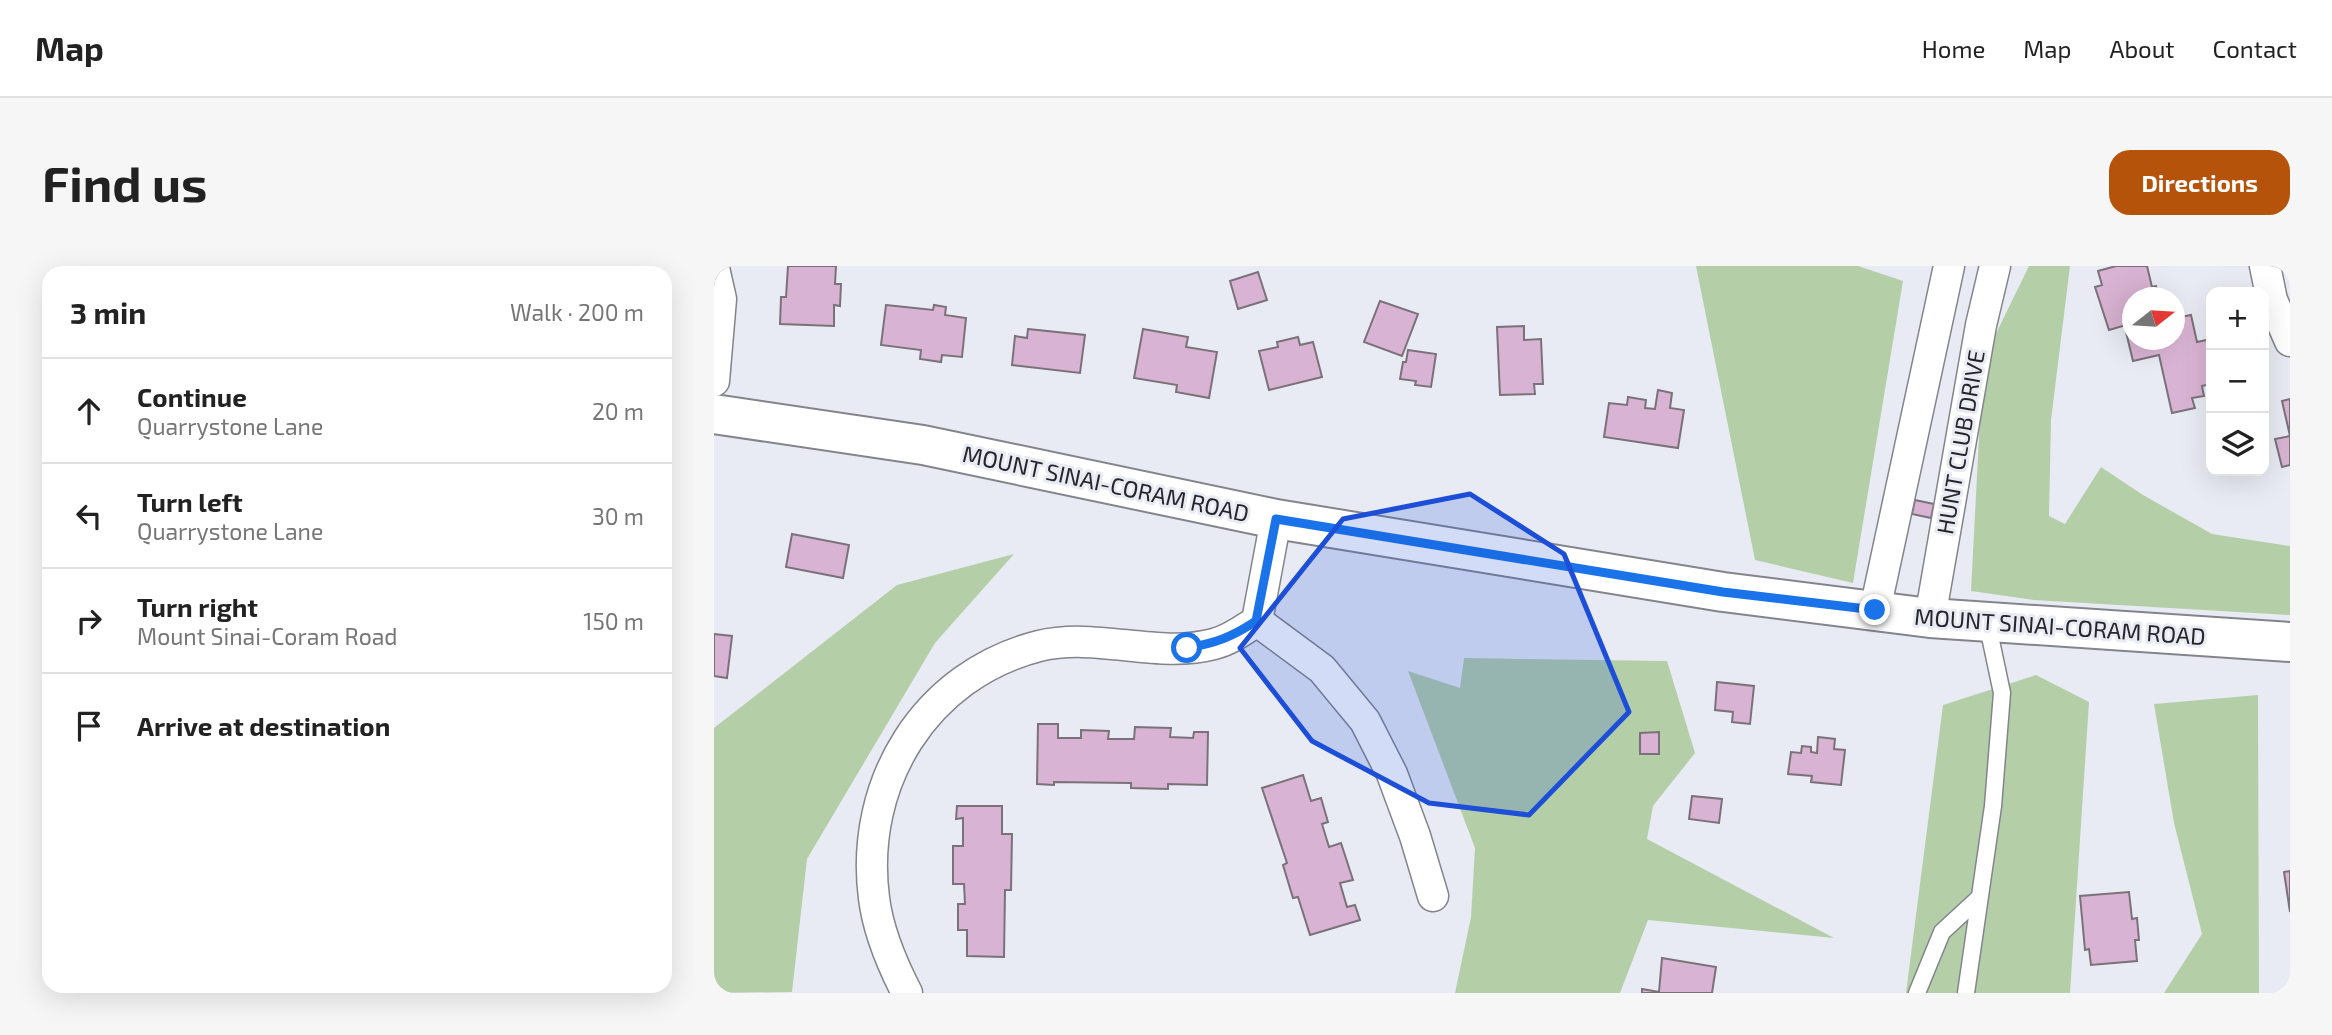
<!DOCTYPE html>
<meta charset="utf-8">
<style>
body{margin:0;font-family:"Exo 2",sans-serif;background:#f6f6f6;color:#222}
.controls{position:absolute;right:21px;top:21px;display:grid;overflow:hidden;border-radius:14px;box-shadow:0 7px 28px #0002}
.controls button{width:63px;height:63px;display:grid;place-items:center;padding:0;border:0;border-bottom:2px solid #e0e0e0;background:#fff;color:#222;font:35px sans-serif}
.compass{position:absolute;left:1408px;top:21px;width:63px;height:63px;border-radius:50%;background:#fff;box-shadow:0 7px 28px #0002;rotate:73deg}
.stop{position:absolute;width:21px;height:21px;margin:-16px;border:5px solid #1a73e8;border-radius:50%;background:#fff}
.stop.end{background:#1a73e8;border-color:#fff;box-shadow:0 2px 7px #0008}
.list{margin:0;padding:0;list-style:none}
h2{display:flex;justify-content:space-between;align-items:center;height:91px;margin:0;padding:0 28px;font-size:30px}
h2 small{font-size:23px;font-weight:400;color:#767676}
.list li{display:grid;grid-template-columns:46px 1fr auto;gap:21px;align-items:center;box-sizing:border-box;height:105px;padding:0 28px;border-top:2px solid #e0e0e0}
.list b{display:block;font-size:26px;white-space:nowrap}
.list p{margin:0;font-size:23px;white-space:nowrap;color:#767676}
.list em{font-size:23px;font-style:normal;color:#767676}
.icon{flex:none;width:38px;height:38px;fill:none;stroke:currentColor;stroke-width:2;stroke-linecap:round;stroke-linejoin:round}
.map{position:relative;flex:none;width:1576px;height:727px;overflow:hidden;border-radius:21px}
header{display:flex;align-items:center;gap:42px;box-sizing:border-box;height:98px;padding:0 35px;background:#fff;border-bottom:2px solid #e0e0e0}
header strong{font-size:33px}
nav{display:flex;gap:38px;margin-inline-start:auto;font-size:24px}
.intro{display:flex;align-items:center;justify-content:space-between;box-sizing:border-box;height:168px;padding:0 42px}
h1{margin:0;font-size:49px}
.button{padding:18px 32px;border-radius:21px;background:#b45309;color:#fff;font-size:24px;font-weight:700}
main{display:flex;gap:42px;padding:0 42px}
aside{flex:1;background:#fff;border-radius:21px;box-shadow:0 7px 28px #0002}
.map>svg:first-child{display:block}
</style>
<header>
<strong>Map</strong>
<nav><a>Home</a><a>Map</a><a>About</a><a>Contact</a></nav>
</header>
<div class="intro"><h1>Find us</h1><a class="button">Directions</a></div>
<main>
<aside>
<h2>3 min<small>Walk · 200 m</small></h2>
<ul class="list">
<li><svg class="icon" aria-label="ahead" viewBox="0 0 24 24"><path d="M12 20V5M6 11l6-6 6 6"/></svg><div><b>Continue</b><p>Quarrystone Lane</p></div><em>20 m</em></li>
<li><svg class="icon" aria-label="left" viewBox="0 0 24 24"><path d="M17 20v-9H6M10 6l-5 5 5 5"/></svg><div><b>Turn left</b><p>Quarrystone Lane</p></div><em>30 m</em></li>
<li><svg class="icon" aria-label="right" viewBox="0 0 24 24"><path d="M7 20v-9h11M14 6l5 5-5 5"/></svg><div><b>Turn right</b><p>Mount Sinai-Coram Road</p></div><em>150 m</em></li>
<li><svg class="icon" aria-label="arrive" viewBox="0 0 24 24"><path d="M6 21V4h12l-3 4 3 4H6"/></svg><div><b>Arrive at destination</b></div></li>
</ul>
</aside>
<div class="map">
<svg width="1576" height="727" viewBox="0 0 1576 727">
<rect width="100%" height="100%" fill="#e9ebf4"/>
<path fill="#b4cfa7" d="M982,0H1144L1189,15L1139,317L1041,294Z
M1315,0H1356L1337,154L1335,250L1351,258L1387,201L1429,229L1498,268L1576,280V349L1320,334L1257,325L1269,94Z
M300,288L221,377L93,593L78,726L0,727V462L183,319Z
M750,392L953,395L981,487L939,540L933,573L1120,672L934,654L906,727H741L757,651L761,582L694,405L746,422Z
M1322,409L1375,436L1356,727H1192L1229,439Z
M1544,429L1545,727H1450L1488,668L1460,557L1440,438Z"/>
<path fill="#d9b3d3" stroke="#7a7278" stroke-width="2" d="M74,0H122L121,18H127L126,40L120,39V60L66,58L67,31H72Z
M1402,0H1433L1438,21L1442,20L1445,32H1419V57L1395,64L1381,21L1388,19L1384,5Z
M544,6L553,34L524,43L516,15Z
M666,35L704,48L688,90L650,76Z
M172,39L219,44L220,39L232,41L231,49L252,52L248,91L228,89L227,96L206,93L207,84L167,79Z
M1477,49L1483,76L1497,73V118L1488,120L1490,130L1478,132L1481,142L1458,147L1445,89L1419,95L1412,66L1419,65V74H1461V52Z
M810,60V74L827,73L829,118H820L821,128L786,129L783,61Z
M314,63L371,69L366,107L298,99L301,70L313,72Z
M429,63L474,71L472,81L503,86L495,132L462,126L463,119L420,112Z
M584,71L586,79L599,76L608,111L555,124L545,85L564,81L563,76Z
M694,84L722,88L717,121L701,119L702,115L686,113L689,96H692Z
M944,124L958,127L956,142L970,144L964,182L890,171L895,137L913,139L914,131L932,134L931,142L941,143Z
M1576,133V170L1568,135Z
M1576,170V199L1568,201L1561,173Z
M1201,234L1220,238L1217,252L1198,248Z
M78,268L135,279L129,312L72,301Z
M0,368L18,370L13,412L0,410Z
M1003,416L1040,420L1036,458L1018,456L1019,446L1001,444Z
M324,458H344V472H367V464L395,465L394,473H420L421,461L457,462L456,471L479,472L480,466H494L493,519L454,518V523L417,522V517L340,516V519L323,518Z
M945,466V488H926V467Z
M1104,471L1121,473L1120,483L1131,484L1127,519L1097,516L1098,510L1074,508L1077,486L1087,487L1088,480L1097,481V486L1103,487Z
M589,509L597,535L607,532L614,556L608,558L615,581L627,577L639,614L626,617L633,641L641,639L646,654L596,669L584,631L579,632L569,599L573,597L548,522Z
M978,530L1008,533L1005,557L975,553Z
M243,540H288V568H298L297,624H291L290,691L253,690V664H244V638H251L250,618H239V580H249V552L242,553Z
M1576,605V646L1570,606Z
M1415,626L1418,653L1423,652L1425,674H1421L1423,695L1377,699L1375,683L1371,684L1366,630Z
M948,692L1002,701L998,727H928V723L945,726Z"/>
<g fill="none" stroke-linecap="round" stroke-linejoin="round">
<defs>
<path id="lane" d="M1203,727L1228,666L1266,631
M1252,727L1279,540L1288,427L1273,356"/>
<path id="street" d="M1551,0L1558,34L1576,75
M0,2L7,33L0,115
M1161,344L1235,0
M1216,352L1267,59L1281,0
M543,355L608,403L651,455L678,508L701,570L719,630
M193,727C178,698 164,665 160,632C145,517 211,409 325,380C383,366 443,393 500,378C516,374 529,364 543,355L562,253"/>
<path id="secondary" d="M0,148L209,179L562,253L1009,326L1216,352L1576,376"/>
</defs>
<use href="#lane" stroke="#83848c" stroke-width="19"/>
<use href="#street" stroke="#83848c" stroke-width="33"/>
<use href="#secondary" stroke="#83848c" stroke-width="42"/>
<use href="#lane" stroke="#fff" stroke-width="16"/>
<use href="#street" stroke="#fff" stroke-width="30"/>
<use href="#secondary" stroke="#fff" stroke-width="38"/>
</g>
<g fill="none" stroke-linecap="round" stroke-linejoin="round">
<path stroke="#1a73e8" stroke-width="9" d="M473,382C502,377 518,371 542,355L562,253L1009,326L1161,344"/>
</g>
<path fill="#1d4ed8" fill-opacity="0.2" stroke="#1d4ed8" stroke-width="5" stroke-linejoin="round" d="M756,228L850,288L915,446L815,549L715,537L598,475L526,382L629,253Z"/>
<g text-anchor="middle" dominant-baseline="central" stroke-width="6" stroke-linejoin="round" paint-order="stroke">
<g font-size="23" fill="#26262a" stroke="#e9ebf4">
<text transform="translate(1246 176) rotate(-80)">HUNT CLUB DRIVE</text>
<text transform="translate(392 217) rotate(12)">MOUNT SINAI-CORAM ROAD</text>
<text transform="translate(1346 360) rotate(4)">MOUNT SINAI-CORAM ROAD</text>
</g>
</g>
</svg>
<div class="controls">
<button>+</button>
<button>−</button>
<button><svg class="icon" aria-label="layers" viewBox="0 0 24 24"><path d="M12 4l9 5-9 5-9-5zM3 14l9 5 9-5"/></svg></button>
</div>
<svg class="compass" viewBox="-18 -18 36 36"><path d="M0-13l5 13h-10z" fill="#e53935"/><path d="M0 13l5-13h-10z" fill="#767676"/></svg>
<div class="stop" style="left:473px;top:382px"></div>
<div class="stop end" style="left:1161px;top:344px"></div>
</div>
</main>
